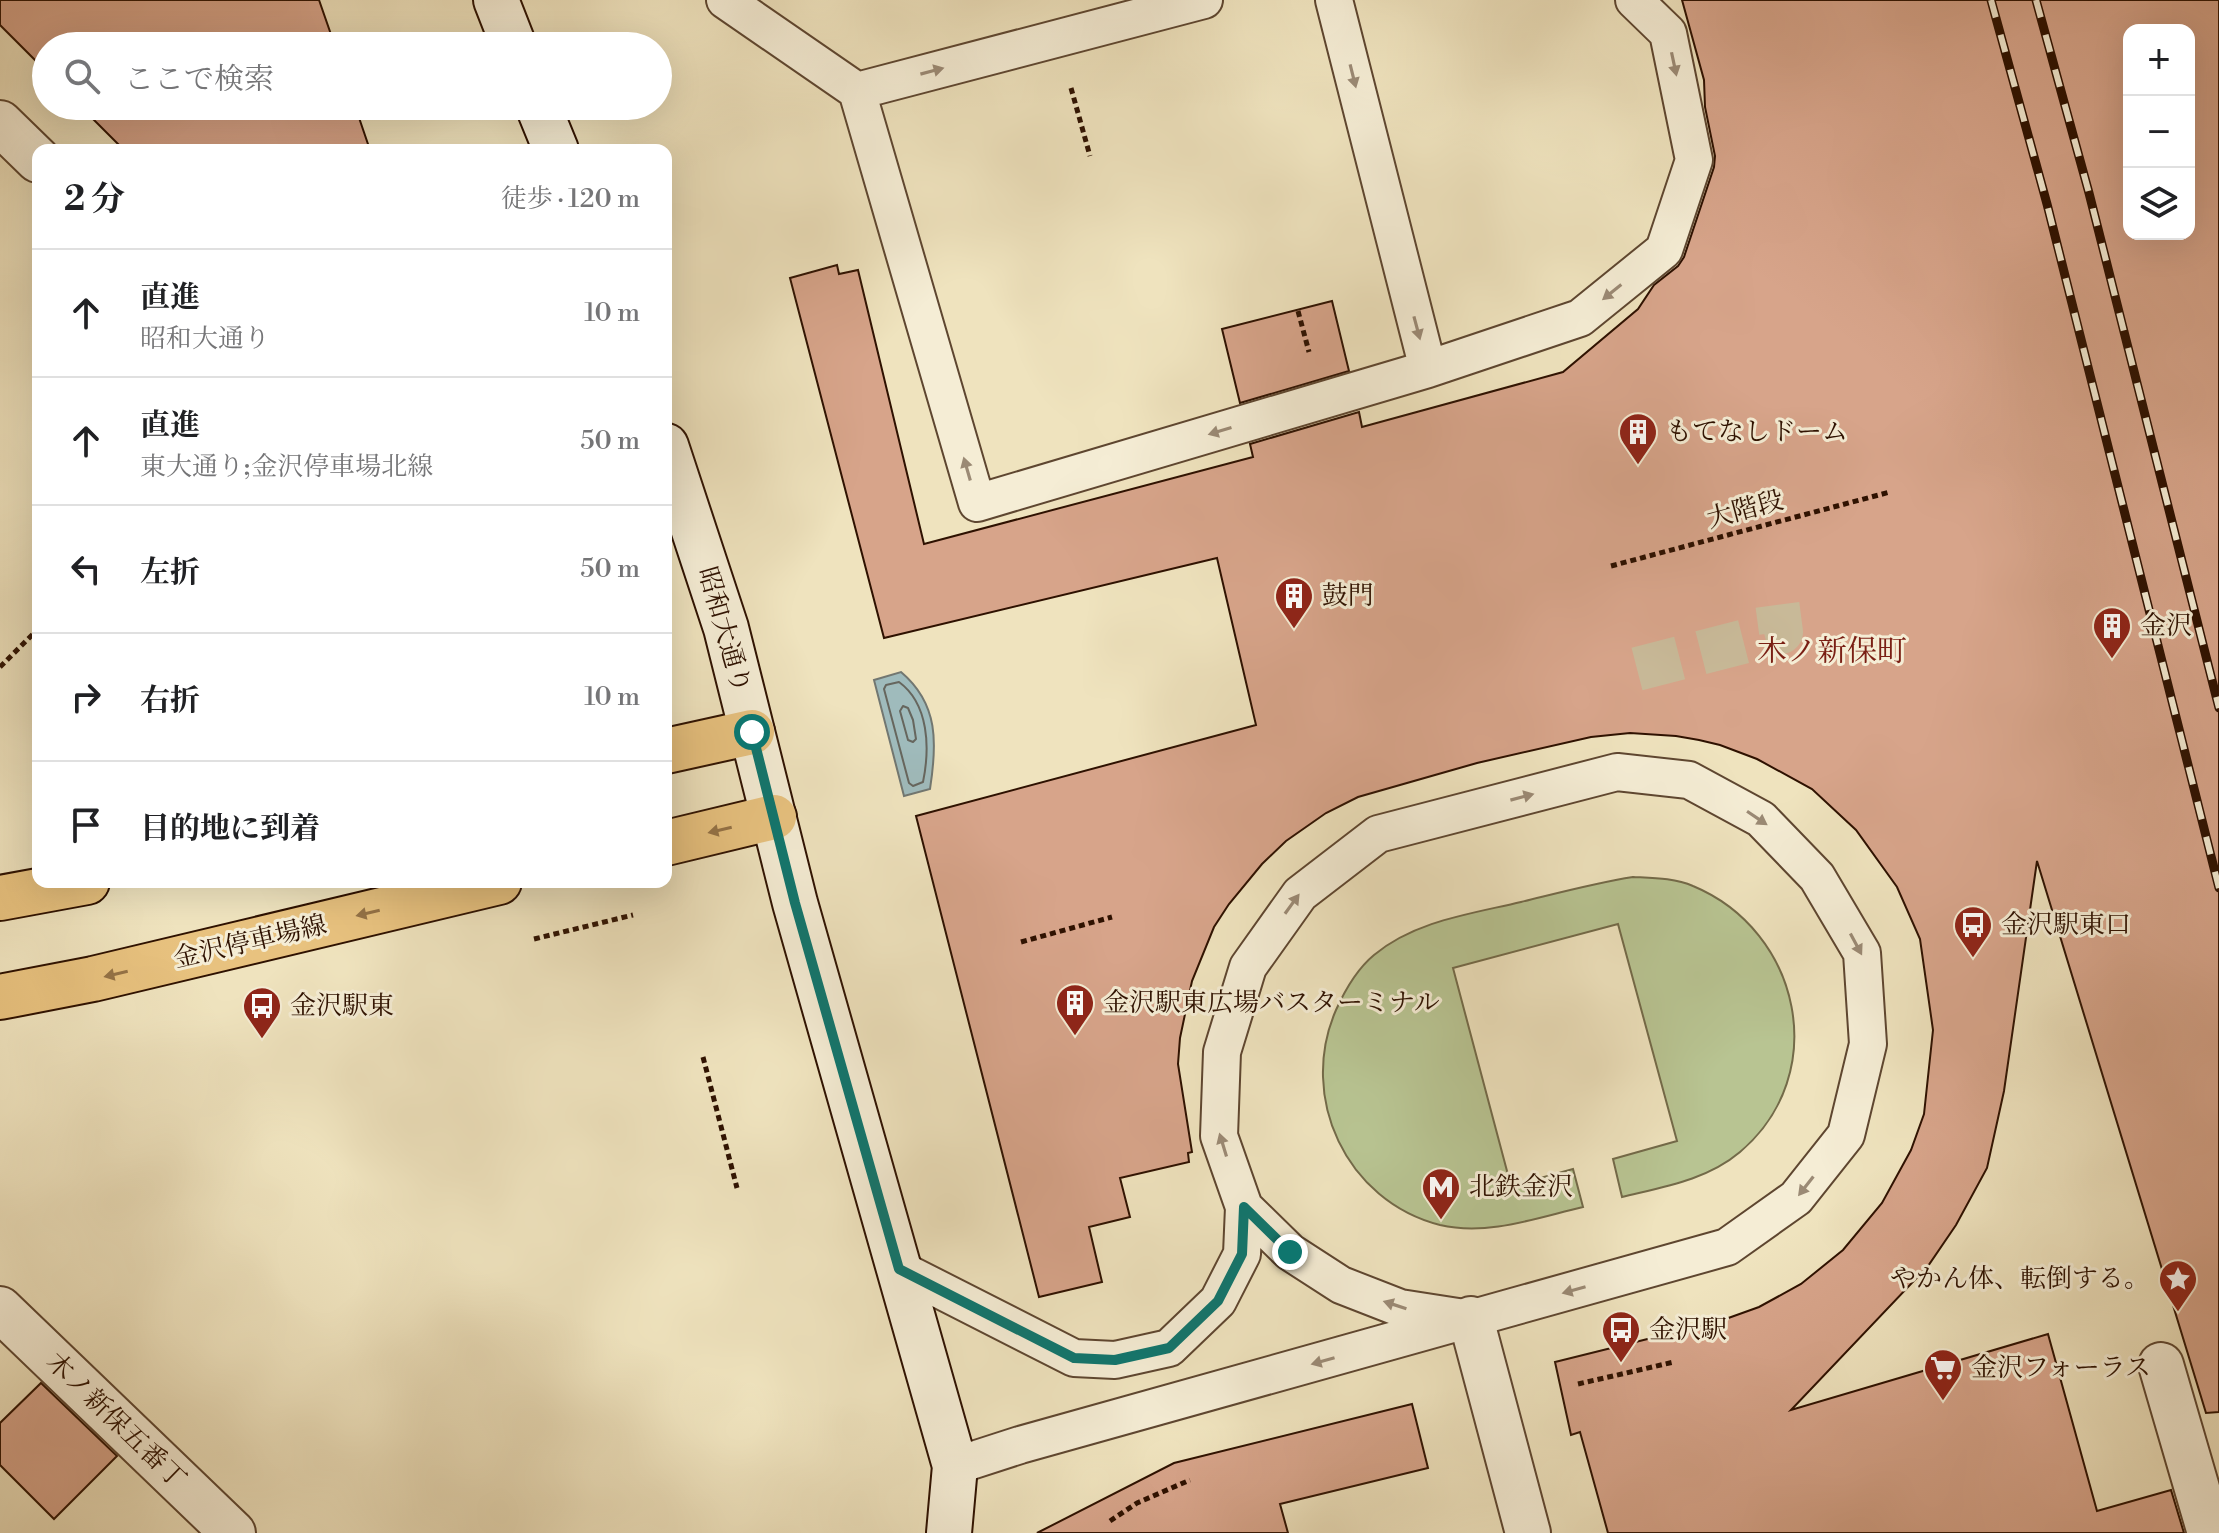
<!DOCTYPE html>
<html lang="ja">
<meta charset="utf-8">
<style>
body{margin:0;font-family:"Libre Bodoni","Noto Serif JP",serif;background:#f6f6f6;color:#202124}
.controls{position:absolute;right:24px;top:24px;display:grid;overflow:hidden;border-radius:16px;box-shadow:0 8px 32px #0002}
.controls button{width:72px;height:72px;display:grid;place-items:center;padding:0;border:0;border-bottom:2px solid #e0e0e0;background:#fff;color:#202124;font:40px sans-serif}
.stop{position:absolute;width:24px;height:24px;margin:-18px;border:6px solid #0f766e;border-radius:50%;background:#fff}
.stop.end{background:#0f766e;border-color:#fff;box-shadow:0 2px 8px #0008}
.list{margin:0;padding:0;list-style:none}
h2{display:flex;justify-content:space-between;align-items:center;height:104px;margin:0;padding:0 32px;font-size:34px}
h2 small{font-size:26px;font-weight:400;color:#757577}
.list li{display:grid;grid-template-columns:52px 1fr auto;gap:24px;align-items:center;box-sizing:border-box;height:128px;padding:0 32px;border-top:2px solid #e0e0e0}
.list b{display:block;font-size:30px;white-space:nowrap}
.list p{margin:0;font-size:26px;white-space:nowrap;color:#757577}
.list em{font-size:26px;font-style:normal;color:#757577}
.icon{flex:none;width:44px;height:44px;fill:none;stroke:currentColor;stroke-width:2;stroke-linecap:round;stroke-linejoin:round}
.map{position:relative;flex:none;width:2219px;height:1533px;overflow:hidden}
.search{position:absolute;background:#fff;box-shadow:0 8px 32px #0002;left:32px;top:32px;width:640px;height:88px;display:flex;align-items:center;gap:20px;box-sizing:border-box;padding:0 28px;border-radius:44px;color:#757577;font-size:30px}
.panel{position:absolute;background:#fff;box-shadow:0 8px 32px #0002;left:32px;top:144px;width:640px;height:744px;border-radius:16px}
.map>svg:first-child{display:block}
</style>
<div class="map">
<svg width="2219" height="1533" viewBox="0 0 2219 1533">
<rect width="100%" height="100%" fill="#efe3be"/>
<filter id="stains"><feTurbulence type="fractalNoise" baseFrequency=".0025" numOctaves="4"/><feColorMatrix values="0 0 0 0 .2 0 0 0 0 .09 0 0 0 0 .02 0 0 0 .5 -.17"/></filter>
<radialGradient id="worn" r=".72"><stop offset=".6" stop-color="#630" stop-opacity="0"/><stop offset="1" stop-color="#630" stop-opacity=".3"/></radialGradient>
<path fill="#b8c492" stroke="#736a49" stroke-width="2" d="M1633,877C1653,878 1675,878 1693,886C1801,931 1832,1074 1740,1152C1707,1180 1663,1187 1622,1197L1613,1159L1677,1141L1618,924L1453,968L1511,1186L1573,1169L1583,1207C1536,1218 1488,1236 1440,1225C1346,1201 1298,1097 1336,1010C1345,990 1357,969 1374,955C1415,921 1470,914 1521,902C1558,893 1595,883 1633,877Z"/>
<path fill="#9fbbbc" stroke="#727771" stroke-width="2" d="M901,672C939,704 937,744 930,789L904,796L874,680Z"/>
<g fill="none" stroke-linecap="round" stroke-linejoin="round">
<path stroke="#66665e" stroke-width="2" d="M899,682C929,704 930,748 923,782L913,786L909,783L884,689L886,685Z
M903,706L908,708L913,720L916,739L913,742L908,740L900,711Z"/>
</g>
<path fill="#d7a48a" stroke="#2e1100" stroke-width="2" fill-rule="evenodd" d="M0,0H319L335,46H46V71L0,25Z
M1682,0H2219V1412L2206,1413L2037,861L2004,1091L1987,1168L1956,1225L1928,1266L1791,1410L2048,1334L2097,1511L2171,1490L2184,1533H1608L1580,1432L1571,1435L1555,1362L1720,1321L1759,1307L1801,1284L1843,1250L1882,1203L1911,1150L1924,1114L1933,1030L1920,939L1897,887L1856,830L1812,789L1757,759L1720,745L1699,740L1676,736L1630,733L1591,737L1477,763L1358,797L1326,813L1286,841L1262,864L1229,904L1214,927L1192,981L1180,1038L1178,1064L1192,1152L1188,1153L1189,1162L1120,1178L1130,1217L1089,1227L1102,1282L1039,1297L916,816L1256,725L1217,558L884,638L790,278L837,265L839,274L858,270L924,544L1253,457L1250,444L1359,412L1362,427L1563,372L1638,309L1654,285L1678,266L1684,257L1714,167L1715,156L1705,107L1704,80ZM2129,30H2189V234H2129Z
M80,106H355L370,150H124Z
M1332,301L1349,371L1240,403L1222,329Z
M41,1383L117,1456L54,1519L0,1465V1423Z
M1412,1404L1428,1468L1280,1504L1288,1533H1037L1174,1463Z"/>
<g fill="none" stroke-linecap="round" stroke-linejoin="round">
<path stroke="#c8b998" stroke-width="44" stroke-dasharray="44 22" stroke-linecap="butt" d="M1637,669L1781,632L1776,594"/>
<defs>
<path id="lane" d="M725,0L857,91L977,503L1428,369L1334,0
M857,91L1204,0
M1428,369L1580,318L1664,250L1694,160L1668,33L1634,0
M1244,1207L1290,1252L1341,1285L1400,1308L1458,1317
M899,1269L1074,1358L1115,1360L1169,1348L1218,1301L1242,1254L1244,1207L1219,1136L1222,1052L1248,967L1300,894L1378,834L1617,772L1689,780L1761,819L1817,877L1862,953L1868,1044L1846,1135L1796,1198L1727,1247L1020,1445L955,1466"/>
<path id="street" d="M0,123L38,160
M0,1309L233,1533
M1471,1319L1528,1533
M2161,1365L2210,1533"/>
<path id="secondary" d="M496,0L514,46
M538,106L556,150
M666,446L726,628L795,903L955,1466L949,1533"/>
<path id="primary" d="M666,751L752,732
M666,843L774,817
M0,898L87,882
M0,997L93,979L499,882"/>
</defs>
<use href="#lane" stroke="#5e4630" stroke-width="40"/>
<use href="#street" stroke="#5e4630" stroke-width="48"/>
<use href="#secondary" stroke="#2e1100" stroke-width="48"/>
<use href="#primary" stroke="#2e1100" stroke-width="48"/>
<path stroke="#2e1100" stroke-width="5" stroke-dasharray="6 4" stroke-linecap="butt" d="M1071,88L1090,156
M1298,311L1309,352
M1611,566L1890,492
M0,667L38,629
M534,939L633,915
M1021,942L1112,917
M703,1057L737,1188
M1578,1384L1674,1362
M1110,1521L1137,1503L1190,1480"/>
<use href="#lane" stroke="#f5edd5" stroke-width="36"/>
<use href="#street" stroke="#f5edd5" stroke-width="44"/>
<use href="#secondary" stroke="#f5edd5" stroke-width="44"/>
<use href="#primary" stroke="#e8c27f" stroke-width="44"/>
<defs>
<path id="rail" d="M1991,0L2047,204L2219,888
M2036,0L2089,193L2219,708"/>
</defs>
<use href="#rail" stroke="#2e1100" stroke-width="9"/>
<use href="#rail" stroke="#f5edd5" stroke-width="6" stroke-dasharray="18" stroke-linecap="butt"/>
</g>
<defs><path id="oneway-solid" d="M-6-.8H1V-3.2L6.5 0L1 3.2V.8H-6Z" transform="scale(2)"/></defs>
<g fill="#9b8a75">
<use href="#oneway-solid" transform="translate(1674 64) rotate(78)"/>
<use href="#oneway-solid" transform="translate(932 71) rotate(-15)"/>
<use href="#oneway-solid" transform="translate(1353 76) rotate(76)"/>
<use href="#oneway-solid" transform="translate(1612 292) rotate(141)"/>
<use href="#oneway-solid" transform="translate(1417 328) rotate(75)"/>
<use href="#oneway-solid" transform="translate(1220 431) rotate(163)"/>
<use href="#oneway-solid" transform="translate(967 469) rotate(-106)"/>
<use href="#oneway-solid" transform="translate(1522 797) rotate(-15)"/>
<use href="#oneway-solid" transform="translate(1757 818) rotate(34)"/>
<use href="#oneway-solid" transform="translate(1292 904) rotate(-54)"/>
<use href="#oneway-solid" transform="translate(1856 944) rotate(62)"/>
<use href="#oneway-solid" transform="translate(1223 1145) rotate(-107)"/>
<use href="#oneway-solid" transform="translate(1806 1186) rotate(128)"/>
<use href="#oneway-solid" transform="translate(1574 1290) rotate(164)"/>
<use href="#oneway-solid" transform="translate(1395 1305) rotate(-162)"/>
<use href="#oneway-solid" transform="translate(1323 1361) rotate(164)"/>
</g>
<g fill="#947246">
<use href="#oneway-solid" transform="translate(720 830) rotate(167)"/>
<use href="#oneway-solid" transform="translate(368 913) rotate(167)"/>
<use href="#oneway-solid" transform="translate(116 974) rotate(167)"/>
</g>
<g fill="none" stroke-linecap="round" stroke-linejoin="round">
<path stroke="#0f766e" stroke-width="10" d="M752,732L795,903L899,1269L1074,1358L1115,1360L1169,1348L1218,1301L1242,1254L1244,1207L1290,1252"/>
</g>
<defs>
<symbol id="building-pin" viewBox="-11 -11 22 30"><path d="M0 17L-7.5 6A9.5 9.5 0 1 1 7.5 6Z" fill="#8f2418" stroke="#f5edd5"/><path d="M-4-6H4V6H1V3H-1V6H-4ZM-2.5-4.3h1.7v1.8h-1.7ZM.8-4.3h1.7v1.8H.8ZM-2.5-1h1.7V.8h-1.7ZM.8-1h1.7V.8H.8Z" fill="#fff"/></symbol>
<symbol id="bus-pin" viewBox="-11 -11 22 30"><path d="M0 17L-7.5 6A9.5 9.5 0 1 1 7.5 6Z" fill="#8f2418" stroke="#f5edd5"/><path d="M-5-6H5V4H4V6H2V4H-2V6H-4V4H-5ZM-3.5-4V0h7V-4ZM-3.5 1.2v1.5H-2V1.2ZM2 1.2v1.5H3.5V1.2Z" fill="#fff"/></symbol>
<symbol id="metro-pin" viewBox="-11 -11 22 30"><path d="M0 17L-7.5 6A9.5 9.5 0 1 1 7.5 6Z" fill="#8f2418" stroke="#f5edd5"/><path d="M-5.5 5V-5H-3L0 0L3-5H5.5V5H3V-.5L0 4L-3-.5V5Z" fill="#fff"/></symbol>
<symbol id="sight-pin" viewBox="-11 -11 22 30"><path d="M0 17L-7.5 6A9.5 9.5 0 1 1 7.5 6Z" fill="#8f2418" stroke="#f5edd5"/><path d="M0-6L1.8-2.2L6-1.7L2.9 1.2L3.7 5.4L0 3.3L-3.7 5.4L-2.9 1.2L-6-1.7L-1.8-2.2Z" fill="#fff"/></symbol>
<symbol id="supermarket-pin" viewBox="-11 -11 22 30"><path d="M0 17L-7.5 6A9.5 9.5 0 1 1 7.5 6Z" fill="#8f2418" stroke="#f5edd5"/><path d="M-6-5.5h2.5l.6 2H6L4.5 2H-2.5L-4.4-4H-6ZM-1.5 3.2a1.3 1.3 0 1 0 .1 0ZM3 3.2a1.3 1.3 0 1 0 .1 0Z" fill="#fff"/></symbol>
</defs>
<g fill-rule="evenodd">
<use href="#building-pin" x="1616" y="410" width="44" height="60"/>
<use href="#building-pin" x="1272" y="574" width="44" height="60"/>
<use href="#building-pin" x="2090" y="604" width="44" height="60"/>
<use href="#bus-pin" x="1951" y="903" width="44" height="60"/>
<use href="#building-pin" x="1053" y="981" width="44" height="60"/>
<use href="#bus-pin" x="240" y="984" width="44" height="60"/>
<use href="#metro-pin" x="1419" y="1165" width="44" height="60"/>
<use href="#sight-pin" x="2156" y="1257" width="44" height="60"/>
<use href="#bus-pin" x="1599" y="1308" width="44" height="60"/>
<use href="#supermarket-pin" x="1921" y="1346" width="44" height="60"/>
</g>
<g text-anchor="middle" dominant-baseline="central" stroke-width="6" stroke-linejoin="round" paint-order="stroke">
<g font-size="26" fill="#2e1100" stroke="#f5edd5" text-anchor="start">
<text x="1666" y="432">もてなしドーム</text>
<text x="1322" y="596">鼓門</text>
<text x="2140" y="626">金沢</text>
<text x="2001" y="925">金沢駅東口</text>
<text x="1103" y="1003">金沢駅東広場バスターミナル</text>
<text x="290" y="1006">金沢駅東</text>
<text x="1469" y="1187">北鉄金沢</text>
<text x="2150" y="1279" text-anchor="end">やかん体、転倒する。</text>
<text x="1649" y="1330">金沢駅</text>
<text x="1971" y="1368">金沢フォーラス</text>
</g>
<g font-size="26" fill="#2e1100" stroke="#f5edd5">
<text transform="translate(1745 510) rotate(-15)">大階段</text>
<text transform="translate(724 630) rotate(74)">昭和大通り</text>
<text transform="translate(250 942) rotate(-13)">金沢停車場線</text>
<text transform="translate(116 1421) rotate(44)">木ノ新保五番丁</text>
</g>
<g font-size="30" fill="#7a1f14" stroke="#f5edd5">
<text x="1832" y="652">木ノ新保町</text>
</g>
</g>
<rect width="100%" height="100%" filter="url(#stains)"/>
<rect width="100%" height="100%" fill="url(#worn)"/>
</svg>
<div class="controls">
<button>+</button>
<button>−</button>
<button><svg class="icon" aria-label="layers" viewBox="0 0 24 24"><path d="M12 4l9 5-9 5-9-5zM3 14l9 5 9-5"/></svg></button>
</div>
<div class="stop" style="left:752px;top:732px"></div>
<div class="stop end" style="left:1290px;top:1252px"></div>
<div class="search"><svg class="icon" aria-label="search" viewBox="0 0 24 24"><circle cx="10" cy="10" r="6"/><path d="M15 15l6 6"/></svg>ここで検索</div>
<section class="panel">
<h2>2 分<small>徒歩 · 120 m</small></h2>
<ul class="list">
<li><svg class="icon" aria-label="ahead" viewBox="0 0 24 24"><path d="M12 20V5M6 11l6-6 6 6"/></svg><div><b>直進</b><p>昭和大通り</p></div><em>10 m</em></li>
<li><svg class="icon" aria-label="ahead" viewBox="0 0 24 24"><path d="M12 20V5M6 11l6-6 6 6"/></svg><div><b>直進</b><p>東大通り;金沢停車場北線</p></div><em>50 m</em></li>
<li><svg class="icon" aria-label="left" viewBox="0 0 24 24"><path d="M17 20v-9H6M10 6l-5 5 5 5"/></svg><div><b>左折</b></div><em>50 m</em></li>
<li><svg class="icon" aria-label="right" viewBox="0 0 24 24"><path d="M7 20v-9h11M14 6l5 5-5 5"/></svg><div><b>右折</b></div><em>10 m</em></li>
<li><svg class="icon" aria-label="arrive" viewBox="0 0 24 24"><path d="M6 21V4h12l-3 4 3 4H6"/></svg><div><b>目的地に到着</b></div></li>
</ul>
</section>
</div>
